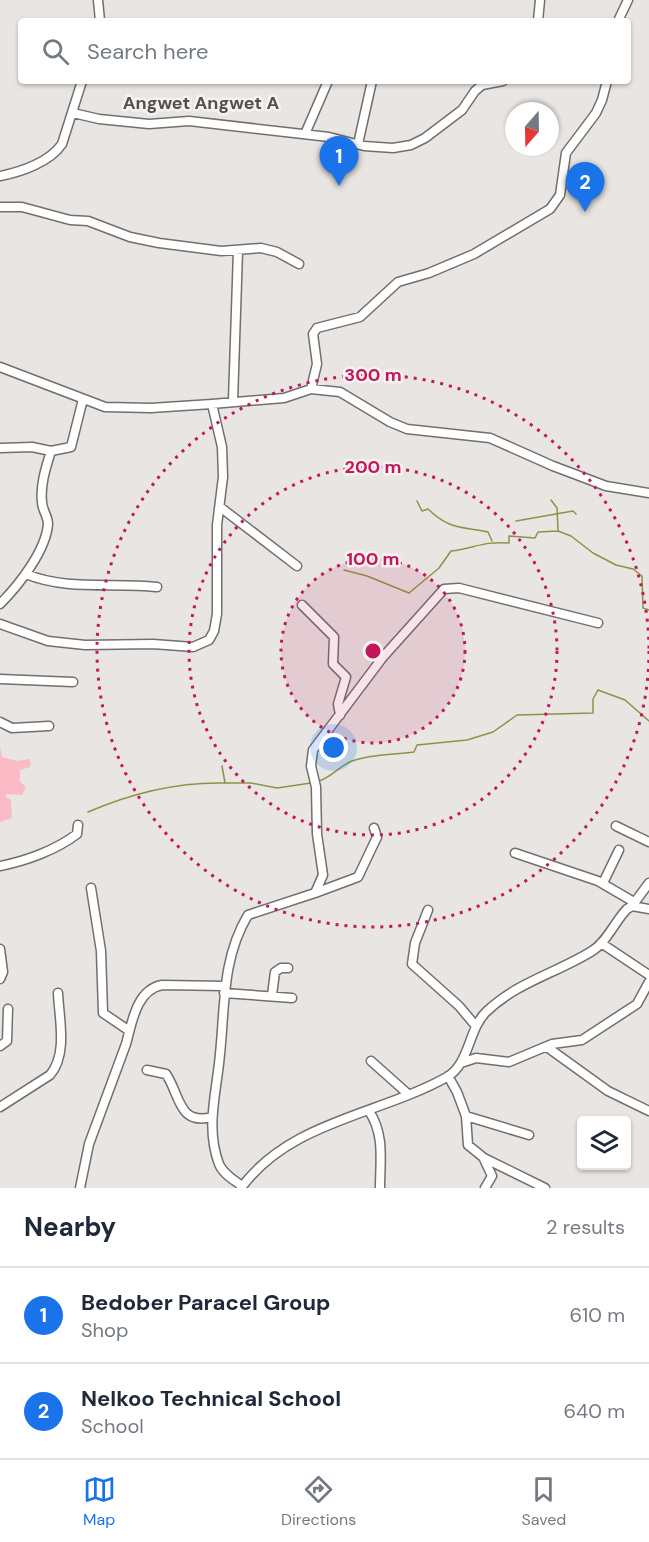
<!DOCTYPE html>
<style>
body{margin:0;font-family:"DM Sans",sans-serif;background:#f2f2f3;color:#1f2937}
.controls{position:absolute;right:18px;bottom:18px;display:grid;overflow:hidden;border-radius:6px;box-shadow:0 2px 4px #0004}
.controls button{width:54px;height:54px;display:grid;place-items:center;padding:0;border:0;border-bottom:2px solid #e0e1e3;background:#fff;color:#1f2937;font:30px sans-serif}
.compass{position:absolute;left:505px;top:102px;width:54px;height:54px;border-radius:50%;background:#fff;box-shadow:0 2px 4px #0004;rotate:200deg}
.you{position:absolute;left:334px;top:748px;width:21px;height:21px;margin:-15px;border:4px solid #fff;border-radius:50%;background:#1a73e8;box-shadow:0 0 0 9px #1a73e833}
.badge{display:grid;place-items:center;width:39px;height:39px;border-radius:50%;background:#1a73e8;color:#fff;font-size:20px;font-weight:700}
.pin{position:absolute;translate:-50% -50px;filter:drop-shadow(0 2px 3px #0008)}
.pin::after{content:'';position:absolute;top:32px;width:21px;height:18px;background:inherit;clip-path:polygon(0 0,100% 0,50% 100%)}
.list{margin:0;padding:0;list-style:none}
h2{display:flex;justify-content:space-between;align-items:center;height:78px;margin:0;padding:0 24px;font-size:26px}
h2 small{font-size:20px;font-weight:400;color:#747a83}
.list li{display:grid;grid-template-columns:39px 1fr auto;gap:18px;align-items:center;box-sizing:border-box;height:96px;padding:0 24px;border-top:2px solid #e0e1e3}
.list b{display:block;font-size:22px;white-space:nowrap}
.list p{margin:0;font-size:20px;white-space:nowrap;color:#747a83}
.list em{font-size:20px;font-style:normal;color:#747a83}
.icon{flex:none;width:33px;height:33px;fill:none;stroke:currentColor;stroke-width:2;stroke-linecap:round;stroke-linejoin:round}
.map{position:relative;flex:none;width:649px;height:1188px;overflow:hidden}
.search{position:absolute;background:#fff;box-shadow:0 2px 4px #0004;left:18px;right:18px;top:18px;height:66px;display:flex;align-items:center;gap:15px;box-sizing:border-box;padding:0 21px;border-radius:6px;color:#747a83;font-size:22px}
.sheet{height:270px;background:#fff}
nav{display:flex;justify-content:space-around;align-items:center;box-sizing:border-box;height:84px;border-top:2px solid #e0e1e3;background:#fff;font-size:16px;color:#747a83}
nav a{display:grid;justify-items:center;gap:3px}
nav .on{color:#1a73e8}
.map>svg:first-child{display:block}
</style>
<div class="map">
<svg width="649" height="1188" viewBox="0 0 649 1188">
<rect width="100%" height="100%" fill="#e8e5e2"/>
<path fill="#fabbc7" d="M0,747L2,757L17,761L29,759L31,763L30,767L20,770V782L26,787L22,795L6,794V797L11,800L12,818L0,822Z"/>
<g fill="none" stroke-linecap="round" stroke-linejoin="round">
<path stroke="#8a9447" stroke-width="1.5" d="M551,500L557,508L558,530
M417,501L422,511L428,509C451,531 462,526 488,532L492,541
M516,521L573,511L576,514
M344,570L367,576L409,593L439,568L451,551C475,548 483,541 509,543V536L535,538L538,532L558,531L571,536L593,553L616,565L633,569L642,576L643,608L649,610
M222,766L225,783H251L277,788L311,783
M319,781C332,777 339,766 352,761C372,754 393,755 414,752L417,745L467,740L493,732L517,715L593,713V699L598,690L625,700L649,721
M88,812C132,793 177,782 224,783"/>
<defs>
<path id="minor" d="M98,0L100,21
M538,21L540,0
M618,21L628,0
M73,113L99,119L149,124L189,121L329,137L364,146L393,148L411,145L425,138L462,110L475,91L482,85L503,81
M305,134L328,81
M358,144L372,81
M0,176C21,172 50,162 62,144L82,81
M0,207H22L70,220L88,221L130,237L159,243L221,251L261,248L277,252L299,264
M0,367L105,407L151,408L212,404L284,398L311,389L340,392L390,422L407,429L490,438L553,466L606,486L649,493
M311,389L317,364L313,334L317,328L360,317L398,282L429,273L474,254L550,209L560,195L566,153L596,113L602,100L607,81
M233,401L238,251
M0,448L32,447L51,451L71,447L83,399
M220,507L297,566
M26,574C67,591 113,582 157,587
M0,604C18,586 46,551 48,524C48,516 42,510 42,502C40,485 46,467 51,451
M302,605L334,637L333,664L346,677L338,704L340,715
M0,624L48,641L85,645L153,644L193,647L209,640L214,631L217,614V525L223,477L222,447L212,404
M0,679L73,682
M0,722L12,728L49,726
M616,826L649,842
M515,853L598,881L634,902
M0,866C26,861 56,850 77,834L78,825
M603,883L619,850
M91,888L101,951L103,1013L128,1030
M315,893L358,877L377,837L374,828
M632,906L649,883
M428,910L415,943L412,964L459,1006L475,1025
M601,943L649,975
M0,949L3,972L0,979
M224,993L292,998
M272,995L275,972L281,968H288
M0,1046L7,1041L8,1009
M547,1047L608,1091L649,1111
M371,1061L408,1094
M461,1063L476,1058L509,1062L552,1044L582,1040L637,1004L649,982
M147,1070L166,1074C180,1094 178,1126 212,1117
M448,1076L457,1092L466,1116L468,1145L484,1158L545,1188
M0,1107L50,1075C68,1054 59,1018 58,993
M369,1111C385,1135 380,1161 380,1188
M466,1116L529,1135
M484,1159L492,1176L485,1188
M242,1186C234,1180 223,1174 219,1164C205,1127 217,1091 220,1054C225,1006 222,958 248,915L315,893L323,875L317,834L316,787L311,766L313,750L383,657L444,589L459,588L598,623
M80,1188L89,1144L126,1044C132,1023 136,990 162,985L224,986
M241,1188C290,1121 379,1115 447,1077C470,1063 468,1030 486,1012C517,982 557,973 592,951C607,942 615,921 627,909L632,906L649,909"/>
</defs>
<use href="#minor" stroke="#726f6d" stroke-width="11"/>
<use href="#minor" stroke="#fff" stroke-width="8"/>
</g>
<circle cx="373" cy="651" r="92" fill="#c2185b" fill-opacity=".12"/>
<g fill="none" stroke="#c2185b" stroke-width="3" stroke-dasharray="3 6">
<circle cx="373" cy="651" r="92"/>
<circle cx="373" cy="651" r="184"/>
<circle cx="373" cy="651" r="276"/>
</g>
<g text-anchor="middle" dominant-baseline="central" stroke-width="5" stroke-linejoin="round" paint-order="stroke">
<g font-size="18" font-weight="bold" fill="#54514f" stroke="#f5f2ef">
<text x="201" y="103">Angwet Angwet A</text>
</g>
</g>
<circle cx="373" cy="651" r="9" fill="#c2185b" stroke="#f5f2ef" stroke-width="3"/>
<g font-size="18" text-anchor="middle" font-weight="bold" fill="#c2185b" stroke="#f5f2ef" stroke-width="5" stroke-linejoin="round" paint-order="stroke">
<text x="373" y="381">300 m</text>
<text x="373" y="473">200 m</text>
<text x="373" y="565">100 m</text>
</g>
</svg>
<div class="controls">
<button><svg class="icon" aria-label="layers" viewBox="0 0 24 24"><path d="M12 4l9 5-9 5-9-5zM3 14l9 5 9-5"/></svg></button>
</div>
<svg class="compass" viewBox="-18 -18 36 36"><path d="M0-13l5 13h-10z" fill="#e53935"/><path d="M0 13l5-13h-10z" fill="#747a83"/></svg>
<div class="you"></div>
<div class="pin badge" style="left:339px;top:186px">1</div>
<div class="pin badge" style="left:585px;top:212px">2</div>
<div class="search"><svg class="icon" aria-label="search" viewBox="0 0 24 24"><circle cx="10" cy="10" r="6"/><path d="M15 15l6 6"/></svg>Search here</div>
</div>
<section class="sheet">
<h2>Nearby<small>2 results</small></h2>
<ul class="list">
<li><span class="badge">1</span><div><b>Bedober Paracel Group</b><p>Shop</p></div><em>610 m</em></li>
<li><span class="badge">2</span><div><b>Nelkoo Technical School</b><p>School</p></div><em>640 m</em></li>
</ul>
</section>
<nav>
<a class="on"><svg class="icon" aria-label="map" viewBox="0 0 24 24"><path d="M3 6l6-2 6 2 6-2v14l-6 2-6-2-6 2zM9 4v14M15 6v14"/></svg>Map</a>
<a><svg class="icon" aria-label="directions" viewBox="0 0 24 24"><path d="M12 3l9 9-9 9-9-9zM9 14v-3h6M13 9l2 2-2 2"/></svg>Directions</a>
<a><svg class="icon" aria-label="saved" viewBox="0 0 24 24"><path d="M7 4h10v16l-5-4-5 4z"/></svg>Saved</a>
</nav>
